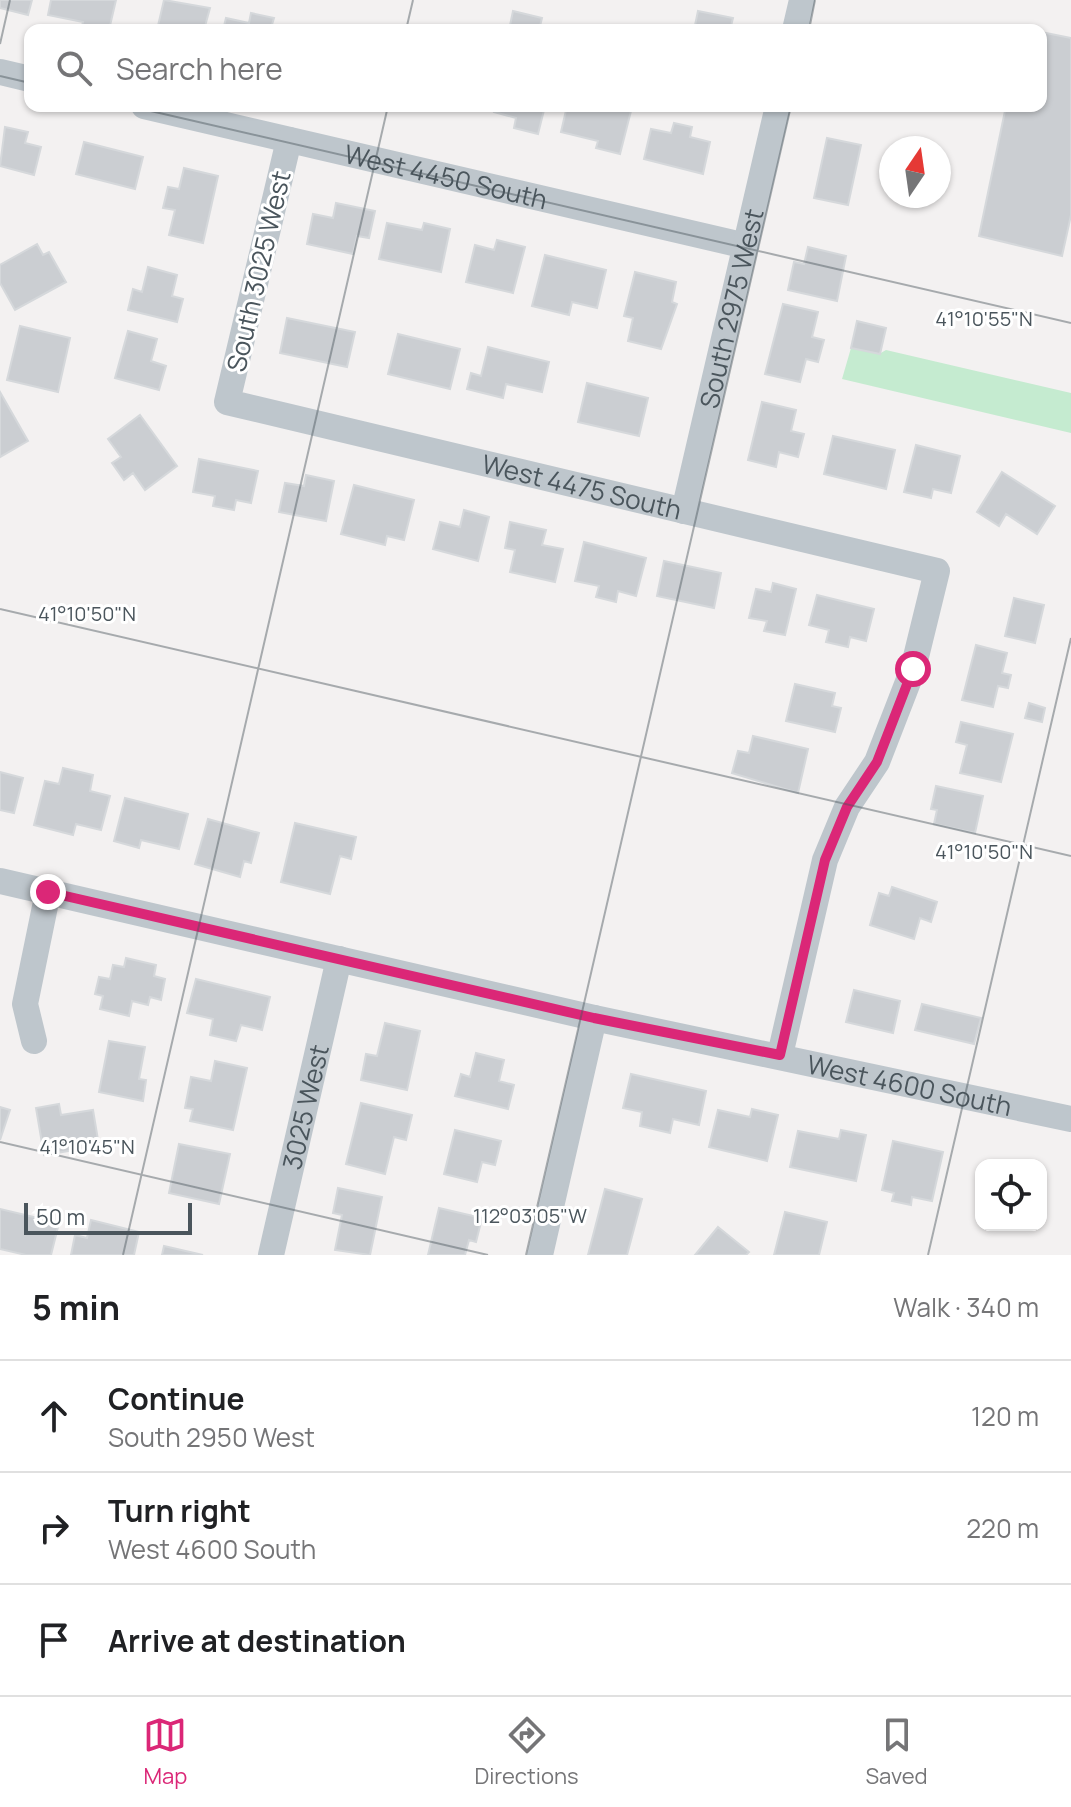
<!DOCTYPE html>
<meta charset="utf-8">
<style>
body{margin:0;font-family:Manrope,sans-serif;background:#f2f2f2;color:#202124}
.controls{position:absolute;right:24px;bottom:24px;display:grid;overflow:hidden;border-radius:16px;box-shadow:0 2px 6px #0004}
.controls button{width:72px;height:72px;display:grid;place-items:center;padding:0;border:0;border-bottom:2px solid #e0e0e0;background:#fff;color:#202124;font:40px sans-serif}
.compass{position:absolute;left:879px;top:136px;width:72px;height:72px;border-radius:50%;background:#fff;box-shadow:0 2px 6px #0004;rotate:13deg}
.scale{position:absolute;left:24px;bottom:20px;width:168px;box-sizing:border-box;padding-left:8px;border:4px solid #4a555c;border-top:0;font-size:22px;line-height:28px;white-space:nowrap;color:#4a555c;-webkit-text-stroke:6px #fff;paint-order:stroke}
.stop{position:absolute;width:24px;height:24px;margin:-18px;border:6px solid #db2777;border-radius:50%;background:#fff}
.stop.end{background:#db2777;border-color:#fff;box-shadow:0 2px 8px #0008}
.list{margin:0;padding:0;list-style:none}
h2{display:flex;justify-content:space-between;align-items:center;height:104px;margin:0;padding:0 32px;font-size:34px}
h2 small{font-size:26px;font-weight:400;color:#757577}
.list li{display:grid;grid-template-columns:52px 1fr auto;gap:24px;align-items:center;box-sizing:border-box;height:112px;padding:0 32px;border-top:2px solid #e0e0e0}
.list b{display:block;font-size:30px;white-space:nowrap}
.list p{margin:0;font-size:26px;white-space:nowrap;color:#757577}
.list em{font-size:26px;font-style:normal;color:#757577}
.icon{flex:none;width:44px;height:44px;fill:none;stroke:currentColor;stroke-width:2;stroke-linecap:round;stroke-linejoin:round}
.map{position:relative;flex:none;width:1071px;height:1255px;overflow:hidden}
.search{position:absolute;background:#fff;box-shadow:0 2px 6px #0004;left:24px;right:24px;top:24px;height:88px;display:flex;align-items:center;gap:20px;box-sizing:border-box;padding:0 28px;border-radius:16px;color:#757577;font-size:30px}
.sheet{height:440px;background:#fff}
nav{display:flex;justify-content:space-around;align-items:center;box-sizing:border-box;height:112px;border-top:2px solid #e0e0e0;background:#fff;font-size:22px;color:#757577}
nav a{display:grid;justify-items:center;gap:4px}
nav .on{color:#db2777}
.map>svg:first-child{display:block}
</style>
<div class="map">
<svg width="1071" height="1255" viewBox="0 0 1071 1255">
<rect width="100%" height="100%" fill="#f3f1f1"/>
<path fill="#c5ebd0" d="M851,348L879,354L886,350L1071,393V433L842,379Z"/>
<path fill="#cbced2" stroke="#d5d8db" stroke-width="2" d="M0,0H32L28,15L0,8Z
M51,0H116L109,30L81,29L83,22L48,15Z
M164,0L210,8L204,30H157Z
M513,11L542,18L539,30H509Z
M698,11L733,18L730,30H694Z
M251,13L274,18L271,28L279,30H223L226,18L249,23Z
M1041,32L1071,38V215L1062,256L979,236L1006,106H1041Z
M495,106H545L538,134L514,128L516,118L494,112Z
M567,106H610L631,111L620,154L596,148L598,141L561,132Z
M674,123L692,127L690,137L710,142L703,174L644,159L651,129L671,133Z
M5,127L28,132L25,143L41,147L34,175L0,166Z
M827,138L861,145L848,205L814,198Z
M84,142L143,157L135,189L76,174Z
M184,168L218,176L203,243L169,235L175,210L163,208L168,187L179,189Z
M336,203L375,211L369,238L357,236L353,254L307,244L313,214L333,218Z
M387,223L422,230L424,223L450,229L441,272L379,259Z
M497,240L525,247L513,293L466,282L475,245L494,250Z
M37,244L43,255L49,252L66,282L15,310L0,283V265Z
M808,247L846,256L837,301L788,290L794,262L804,264Z
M545,255L606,270L597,308L572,302L569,315L532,306Z
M148,267L177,275L172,296L183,299L177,322L128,310L133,289L142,292Z
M635,272L676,282L672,302L677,304L661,349L628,341L633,318L624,316Z
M783,304L818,312L812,337L824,340L818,362L806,359L800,382L765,374Z
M287,318L355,332L347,367L280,353Z
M857,321L886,328L880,354L851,348Z
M20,326L70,338L58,392L7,380Z
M128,331L157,339L151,361L166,366L159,390L115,378Z
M398,334L460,349L450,389L388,374Z
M488,347L549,362L542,392L506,384L503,398L467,389L471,373L481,376Z
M587,383L648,398L639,436L578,422Z
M0,392L28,441L0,457Z
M762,402L796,410L791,431L804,434L798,457L779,452L776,467L748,460Z
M140,415L177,466L145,490L133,473L124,480L112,463L121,457L108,439Z
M833,436L895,450L886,489L824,474Z
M916,445L960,456L951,493L933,489L931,498L904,492Z
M199,459L258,471L251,503L236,500L234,510L213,506L215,496L193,492Z
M1002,472L1055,506L1037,534L1006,514L999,526L977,512Z
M306,475L334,481L326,521L279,512L285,483L304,486Z
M354,485L414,500L404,540L387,536L385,545L341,534Z
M464,510L489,517L478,561L433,549L440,522L460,527Z
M510,522L546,530L542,545L563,549L555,582L510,572L515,550L505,548Z
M584,542L646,558L636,596L618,591L616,602L596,597L599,586L575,581Z
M664,561L721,573L714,608L657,596Z
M773,583L796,589L785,635L764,631L767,621L749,618L756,589L771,592Z
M817,595L874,609L866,641L850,637L848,647L826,642L829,630L809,625Z
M1014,598L1044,605L1035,643L1005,636Z
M976,645L1007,653L1002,673L1011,675L1008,688L998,686L993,707L962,700Z
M795,684L835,693L832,706L841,708L835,732L786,721Z
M1029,703L1045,708L1042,722L1025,718Z
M961,722L1013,734L1001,782L960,773L967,745L956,742Z
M753,736L808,749L798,793L732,773L738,751L749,753Z
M63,768L93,775L90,791L110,796L101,830L76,824L73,835L34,825L45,781L59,784Z
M0,772L23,778L14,813L0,810Z
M936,786L983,796L975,833L934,824L937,810L931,809Z
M125,798L188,814L179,849L141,840L139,848L114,841Z
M208,819L259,833L251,863L244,861L240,877L195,864Z
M295,823L356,837L351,859L340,856L330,894L281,882Z
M892,887L937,902L931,922L920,918L914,939L870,925L879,893L889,896Z
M126,958L156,965L154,976L165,979L161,1000L150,997L148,1005L132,1001L129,1016L100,1009L103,996L95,994L99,977L110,979L113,965L124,967Z
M196,979L270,997L262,1030L241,1025L236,1041L210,1035L213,1019L187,1013Z
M854,990L900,1001L893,1033L846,1022Z
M922,1004L981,1018L974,1044L915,1030Z
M385,1023L420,1031L407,1090L361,1080L366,1054L377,1056Z
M109,1041L145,1047L139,1079L146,1080L143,1101L99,1092Z
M476,1053L504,1060L499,1081L514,1085L508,1109L455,1096L461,1074L470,1077Z
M215,1061L247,1068L233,1130L190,1121L193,1109L185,1108L191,1077L211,1081Z
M631,1074L706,1091L699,1125L673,1119L670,1133L640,1126L642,1112L623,1108Z
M361,1103L412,1115L406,1140L394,1137L385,1174L346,1164Z
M59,1104L61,1115L93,1110L99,1146L44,1155L36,1108Z
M0,1107L10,1110L0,1140Z
M752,1109L778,1115L767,1161L709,1147L718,1110L750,1117Z
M455,1130L501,1141L495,1165L482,1162L477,1182L444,1174Z
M841,1130L866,1135L856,1181L790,1167L798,1131L839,1139Z
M893,1141L943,1152L932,1201L912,1197L911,1205L892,1201L894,1193L882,1190Z
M179,1144L230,1154L219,1204L169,1193Z
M338,1188L382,1197L370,1255L335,1250L342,1215L333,1213Z
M605,1189L642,1199L627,1255H588Z
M439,1208L482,1218L476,1242L469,1240L465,1255H428Z
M0,1209L59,1223L51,1255H26L0,1249Z
M785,1212L827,1222L819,1255H774Z
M91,1220L139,1232L134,1255H71L75,1235L87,1238Z
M718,1227L749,1252L746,1255H695Z
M164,1246L203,1255H162Z"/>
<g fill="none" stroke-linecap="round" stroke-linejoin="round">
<g stroke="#bec6cc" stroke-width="26">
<path d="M795,30L802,0"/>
<path d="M0,72L30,79"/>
<path id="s1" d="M144,106L746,246"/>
<path id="s2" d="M289,140L227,402L937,571L913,669L877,762L847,807L825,860L780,1055"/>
<path id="s3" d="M684,511L778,106"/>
<path id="s4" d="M0,881L594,1018L1071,1119"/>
<path d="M34,1041L25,1004L48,892"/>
<path id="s5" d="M271,1255L339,959"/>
<path d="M540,1255L594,1018"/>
</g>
</g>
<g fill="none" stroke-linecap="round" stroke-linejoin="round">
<path stroke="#db2777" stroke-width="10" d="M48,892L594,1018L780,1055L825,860L847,807L877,762L913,669"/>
</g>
<path fill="none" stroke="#4a555c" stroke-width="2" stroke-opacity="0.45" d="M406,30L413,0M809,30L815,0M0,44L10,0M0,76L30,83M129,106L1071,323M0,609L1071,856M0,1142L488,1255M123,1255L388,106M526,1255L791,106M928,1255L1071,638"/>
<g text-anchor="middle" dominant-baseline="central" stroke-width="6" stroke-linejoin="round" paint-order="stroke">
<g font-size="26" fill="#4a555c" stroke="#fff">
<text stroke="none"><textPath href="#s1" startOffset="310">West 4450 South</textPath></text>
<text transform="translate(258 271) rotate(-77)">South 3025 West</text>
<text stroke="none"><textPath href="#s3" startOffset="208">South 2975 West</textPath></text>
<text stroke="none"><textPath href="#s2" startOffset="634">West 4475 South</textPath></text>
<text stroke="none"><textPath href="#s4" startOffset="932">West 4600 South</textPath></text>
<text stroke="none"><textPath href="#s5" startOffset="152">3025 West</textPath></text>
</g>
</g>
<g font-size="20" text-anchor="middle" fill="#4a555c" stroke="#fff" stroke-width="6" stroke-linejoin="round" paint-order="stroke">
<text x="984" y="326">41°10'55"N</text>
<text x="87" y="621">41°10'50"N</text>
<text x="984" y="859">41°10'50"N</text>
<text x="87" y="1154">41°10'45"N</text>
<text x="530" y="1223">112°03'05"W</text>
</g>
</svg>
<div class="controls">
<button><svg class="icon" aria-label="locate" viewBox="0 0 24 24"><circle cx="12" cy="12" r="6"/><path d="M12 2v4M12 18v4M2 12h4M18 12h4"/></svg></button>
</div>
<svg class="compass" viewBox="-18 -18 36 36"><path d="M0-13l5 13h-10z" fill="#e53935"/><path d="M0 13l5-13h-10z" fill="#757577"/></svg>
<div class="scale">50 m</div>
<div class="stop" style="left:913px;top:669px"></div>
<div class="stop end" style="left:48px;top:892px"></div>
<div class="search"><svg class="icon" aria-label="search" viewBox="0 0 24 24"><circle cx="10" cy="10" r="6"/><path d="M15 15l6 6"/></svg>Search here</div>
</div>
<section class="sheet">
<h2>5 min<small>Walk · 340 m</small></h2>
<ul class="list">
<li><svg class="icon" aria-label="ahead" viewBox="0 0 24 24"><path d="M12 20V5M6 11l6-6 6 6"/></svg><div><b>Continue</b><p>South 2950 West</p></div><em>120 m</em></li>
<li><svg class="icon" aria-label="right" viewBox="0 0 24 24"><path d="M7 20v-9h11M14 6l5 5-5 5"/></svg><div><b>Turn right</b><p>West 4600 South</p></div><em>220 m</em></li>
<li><svg class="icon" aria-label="arrive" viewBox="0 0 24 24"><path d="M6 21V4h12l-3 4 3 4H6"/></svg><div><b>Arrive at destination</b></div></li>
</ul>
</section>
<nav>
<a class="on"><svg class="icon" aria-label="map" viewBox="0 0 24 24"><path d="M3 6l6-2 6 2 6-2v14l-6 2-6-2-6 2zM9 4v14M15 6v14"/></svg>Map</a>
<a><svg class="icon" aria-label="directions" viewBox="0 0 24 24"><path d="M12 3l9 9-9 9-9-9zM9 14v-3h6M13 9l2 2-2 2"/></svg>Directions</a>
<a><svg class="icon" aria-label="saved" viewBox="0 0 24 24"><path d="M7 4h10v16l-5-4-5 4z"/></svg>Saved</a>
</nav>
